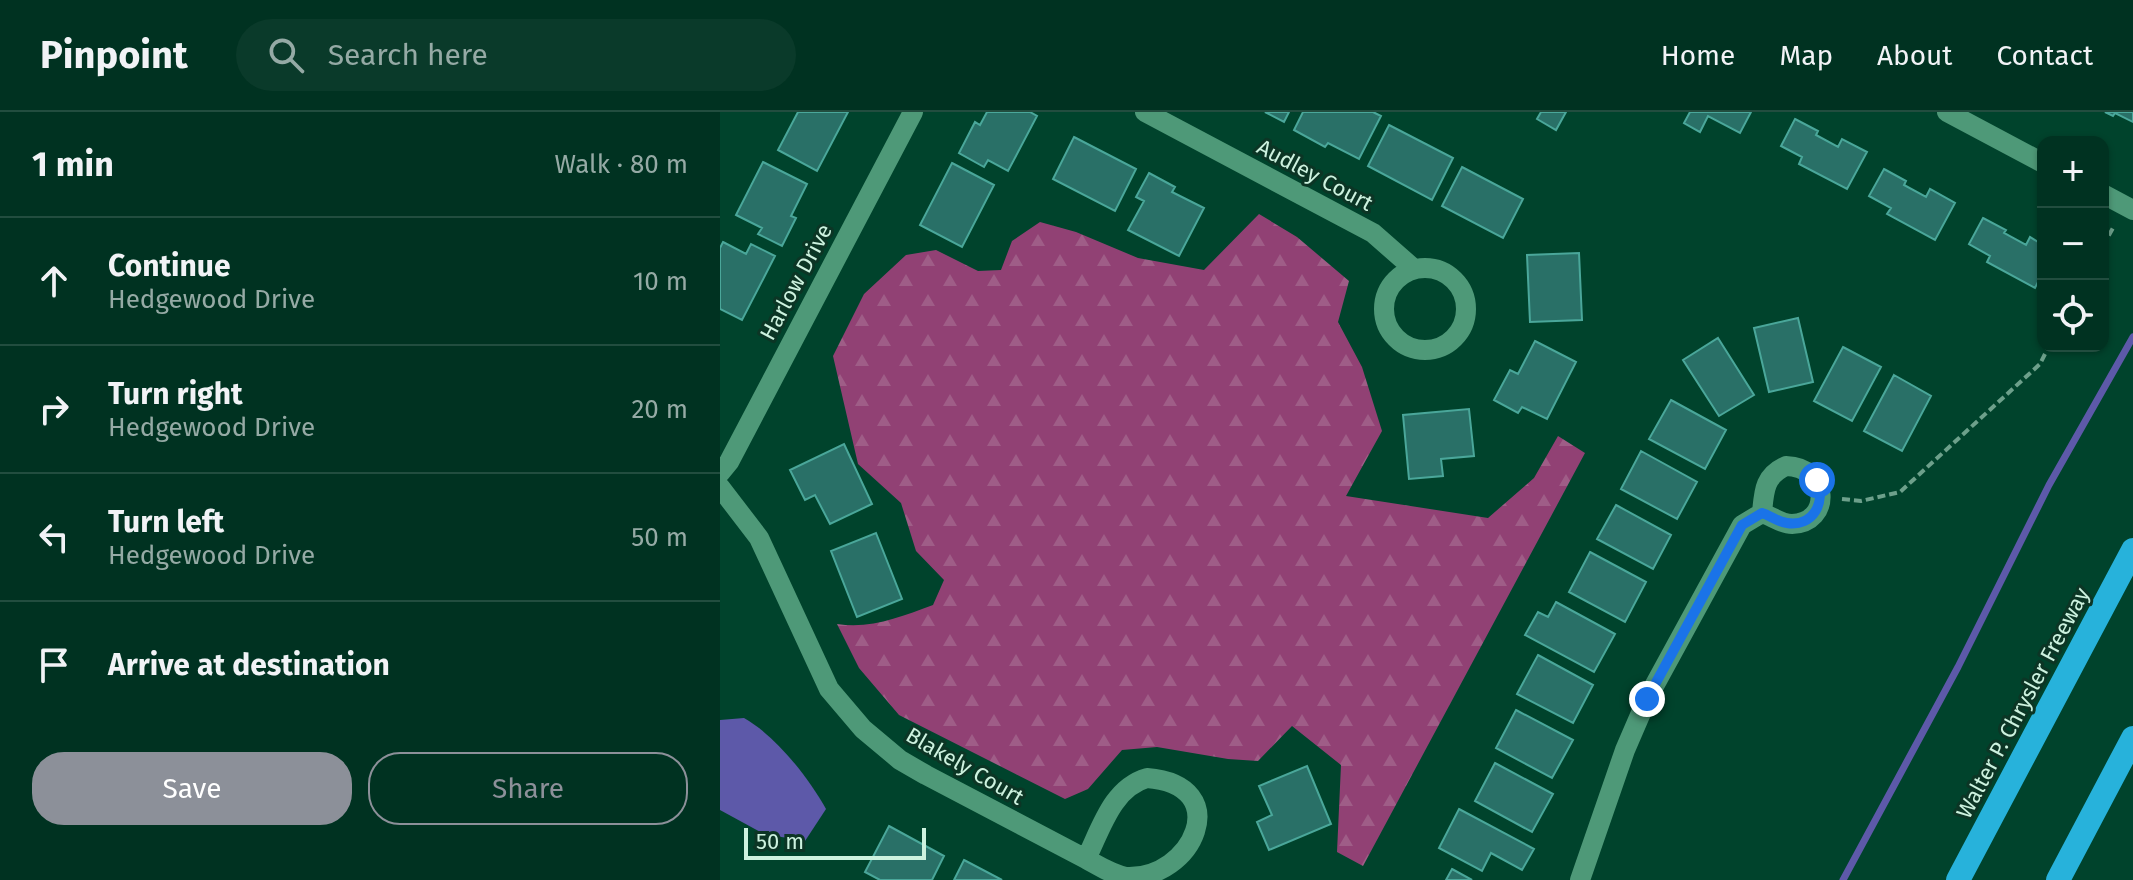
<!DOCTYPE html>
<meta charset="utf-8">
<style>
body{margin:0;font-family:"Fira Sans",sans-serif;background:#0a3a2a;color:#f1f3f6}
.controls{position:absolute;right:24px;top:24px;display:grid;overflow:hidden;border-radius:16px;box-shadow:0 2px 6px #0004}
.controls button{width:72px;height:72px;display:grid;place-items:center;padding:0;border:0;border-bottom:2px solid #224d3f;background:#003221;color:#f1f3f6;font:40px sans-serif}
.scale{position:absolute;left:24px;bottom:20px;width:182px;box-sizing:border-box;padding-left:8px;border:4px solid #cdf2df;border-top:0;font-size:22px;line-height:28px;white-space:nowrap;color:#cdf2df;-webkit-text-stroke:6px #0c3525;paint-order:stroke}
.stop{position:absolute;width:24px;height:24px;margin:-18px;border:6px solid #1a73e8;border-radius:50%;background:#fff}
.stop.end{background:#1a73e8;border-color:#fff;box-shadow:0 2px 8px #0008}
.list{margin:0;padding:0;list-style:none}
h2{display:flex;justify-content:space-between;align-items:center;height:104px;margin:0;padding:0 32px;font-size:34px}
h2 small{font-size:26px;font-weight:400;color:#95aaa5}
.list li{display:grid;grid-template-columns:52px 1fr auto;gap:24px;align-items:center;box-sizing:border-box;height:128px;padding:0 32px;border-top:2px solid #224d3f}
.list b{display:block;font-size:30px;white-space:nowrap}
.list p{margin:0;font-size:26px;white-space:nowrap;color:#95aaa5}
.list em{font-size:26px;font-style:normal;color:#95aaa5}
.actions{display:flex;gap:16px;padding:24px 32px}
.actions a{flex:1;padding:18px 0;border:2px solid #8c9099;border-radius:32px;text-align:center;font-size:28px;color:#8c9099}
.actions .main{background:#8c9099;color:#fff}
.icon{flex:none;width:44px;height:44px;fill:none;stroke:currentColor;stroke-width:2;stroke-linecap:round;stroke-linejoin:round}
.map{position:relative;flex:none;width:1413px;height:768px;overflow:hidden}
header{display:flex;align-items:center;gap:48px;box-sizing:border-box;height:112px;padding:0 40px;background:#003221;border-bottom:2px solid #224d3f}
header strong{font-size:38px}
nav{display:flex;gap:44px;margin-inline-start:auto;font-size:28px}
.search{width:560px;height:72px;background:#0a3a2a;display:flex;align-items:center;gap:20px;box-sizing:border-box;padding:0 28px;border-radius:44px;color:#95aaa5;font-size:30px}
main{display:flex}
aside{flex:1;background:#003221}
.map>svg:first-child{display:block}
</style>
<header>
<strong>Pinpoint</strong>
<div class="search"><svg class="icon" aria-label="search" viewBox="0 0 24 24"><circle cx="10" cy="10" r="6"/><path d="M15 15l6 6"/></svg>Search here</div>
<nav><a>Home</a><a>Map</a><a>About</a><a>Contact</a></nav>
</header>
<main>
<aside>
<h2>1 min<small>Walk · 80 m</small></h2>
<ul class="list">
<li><svg class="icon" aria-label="ahead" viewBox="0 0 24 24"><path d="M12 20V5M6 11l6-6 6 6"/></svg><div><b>Continue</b><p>Hedgewood Drive</p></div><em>10 m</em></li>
<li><svg class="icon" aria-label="right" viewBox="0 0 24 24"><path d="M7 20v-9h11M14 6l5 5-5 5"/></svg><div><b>Turn right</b><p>Hedgewood Drive</p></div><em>20 m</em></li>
<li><svg class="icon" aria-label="left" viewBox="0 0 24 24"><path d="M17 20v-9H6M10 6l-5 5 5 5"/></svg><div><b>Turn left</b><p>Hedgewood Drive</p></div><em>50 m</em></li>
<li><svg class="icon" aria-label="arrive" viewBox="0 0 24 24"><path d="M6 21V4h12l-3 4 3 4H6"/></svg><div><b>Arrive at destination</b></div></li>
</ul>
<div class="actions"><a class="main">Save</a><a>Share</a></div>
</aside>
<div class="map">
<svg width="1413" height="768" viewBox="0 0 1413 768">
<defs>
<pattern id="forest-firs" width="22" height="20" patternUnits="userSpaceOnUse" patternTransform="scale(2)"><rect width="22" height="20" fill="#914174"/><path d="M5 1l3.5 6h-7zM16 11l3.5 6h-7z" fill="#9f5d87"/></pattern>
</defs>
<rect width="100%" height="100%" fill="#00432c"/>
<path fill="url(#forest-firs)" d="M539,102L577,125L629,169L618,210L642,255L662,319L626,384L768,406L814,366L838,324L865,341L643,754L617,740L621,653L572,614L538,649L508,647L437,635L402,638L368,677L345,687L179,603L139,556L117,512C152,517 180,505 213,493L224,468L196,439L181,391L138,352L113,244L144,182L186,143L216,138L258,159L281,158L292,129L320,110L356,120L418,146L484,158Z"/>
<path fill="#5d59a9" d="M24,606C56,624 88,665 106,697L85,729L44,722L0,698V608Z"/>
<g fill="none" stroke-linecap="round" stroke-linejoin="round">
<path stroke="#5d59a9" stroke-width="7" d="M1123,768L1238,555L1329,373L1413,225"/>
</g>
<path fill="#297067" stroke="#4aa79a" stroke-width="2" d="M78,0H128L97,59L58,38Z
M267,0H310L317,4L288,59L268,48L264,55L239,41L255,10L260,13Z
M545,0H569L564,10Z
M583,0H653L661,4L639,47L608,31L605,35L574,18Z
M821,0H846L836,18L817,7Z
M970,0H1031L1020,21L988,4L980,20L964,11Z
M1385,0H1413V10L1395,1L1393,4Z
M1075,7L1098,19L1096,23L1118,35L1122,27L1147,40L1127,77L1079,52L1082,45L1061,34Z
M669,13L733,46L712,88L648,54Z
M354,25L416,57L395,99L333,67Z
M43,50L87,72L71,104L76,106L62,134L38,122L42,116L16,103Z
M232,51L274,73L242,135L200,113Z
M742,55L803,87L783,126L722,94Z
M1164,57L1186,69L1184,73L1206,85L1210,77L1235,91L1215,128L1167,102L1171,96L1149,84Z
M429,61L455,75L452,80L484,96L459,144L408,118L424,89L416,85Z
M1263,106L1286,118L1284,121L1306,133L1310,125L1323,133V160L1315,176L1267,150L1270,144L1249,132Z
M3,130L26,142L31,132L55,144L22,208L0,197V136Z
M859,141L862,208L810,210L807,143Z
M1078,206L1093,270L1049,280L1034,216Z
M998,226L1034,283L999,304L963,248Z
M815,229L856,250L827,307L802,295L798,301L774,288L790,258L798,262Z
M1123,235L1161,255L1132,309L1094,289Z
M1174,263L1211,284L1182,339L1144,319Z
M951,288L1006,318L985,357L929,327Z
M749,297L754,344L721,347L723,364L689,367L683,303Z
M124,332L152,392L110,412L95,383L85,388L70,358Z
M921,339L977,370L957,407L901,377Z
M896,393L951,423L933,457L877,427Z
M156,421L182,487L137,505L111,439Z
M870,440L926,470L905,510L849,480Z
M836,490L895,522L874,560L805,523L818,500L828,505Z
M818,543L873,573L853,611L797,582Z
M796,598L853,628L832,666L776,636Z
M775,651L833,682L812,720L755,689Z
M587,654L611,712L549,738L537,710L552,703L539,674Z
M739,697L814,737L802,758L771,741L762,759L719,736Z
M169,714L224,744L212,768H160L145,760Z
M244,748L282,768H234Z
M732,757L752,768H726Z"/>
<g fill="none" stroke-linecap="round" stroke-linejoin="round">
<path stroke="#6da08b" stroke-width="4" stroke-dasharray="8 4" stroke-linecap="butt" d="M1383,134L1394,114
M1122,387L1141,389L1180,380L1320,252L1329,234"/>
<path stroke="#4e9978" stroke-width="20" d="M425,0L653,121L694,157
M1227,0L1323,51
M1383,82L1413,98
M664 197a41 41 0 1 1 82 0a41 41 0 1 1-82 0Z
M1066,354C1110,355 1112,411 1072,412C1061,412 1052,404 1042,401C1044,379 1044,364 1066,354Z
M0,361L9,350L193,0
M0,375L39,426L109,577L143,617L180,648L206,663L366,747
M427,666C516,673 473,768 406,765C391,762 379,754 366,747C381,717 392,676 427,666Z
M860,768L905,638L927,587L1022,413L1042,401"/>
<path stroke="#27b2db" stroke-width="24" d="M1238,768L1413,438
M1338,768L1413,626"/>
</g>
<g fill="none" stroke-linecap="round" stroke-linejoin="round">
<path stroke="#1a73e8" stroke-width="10" d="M927,587L1022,413L1042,401C1051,404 1058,410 1067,411C1093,415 1106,391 1097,368"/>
</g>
<g text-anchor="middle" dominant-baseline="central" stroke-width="6" stroke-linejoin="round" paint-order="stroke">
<g font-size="22" fill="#cdf2df" stroke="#0c3525">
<text transform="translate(595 63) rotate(28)">Audley Court</text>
<text transform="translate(76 170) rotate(-62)">Harlow Drive</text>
<text transform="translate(1303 591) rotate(-62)">Walter P. Chrysler Freeway</text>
<text transform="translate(245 654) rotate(30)">Blakely Court</text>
</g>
</g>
</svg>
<div class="controls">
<button>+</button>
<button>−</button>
<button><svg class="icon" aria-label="locate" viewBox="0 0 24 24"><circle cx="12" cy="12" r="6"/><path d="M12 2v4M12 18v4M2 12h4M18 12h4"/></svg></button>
</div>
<div class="scale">50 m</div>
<div class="stop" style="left:1097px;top:368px"></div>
<div class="stop end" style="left:927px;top:587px"></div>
</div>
</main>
